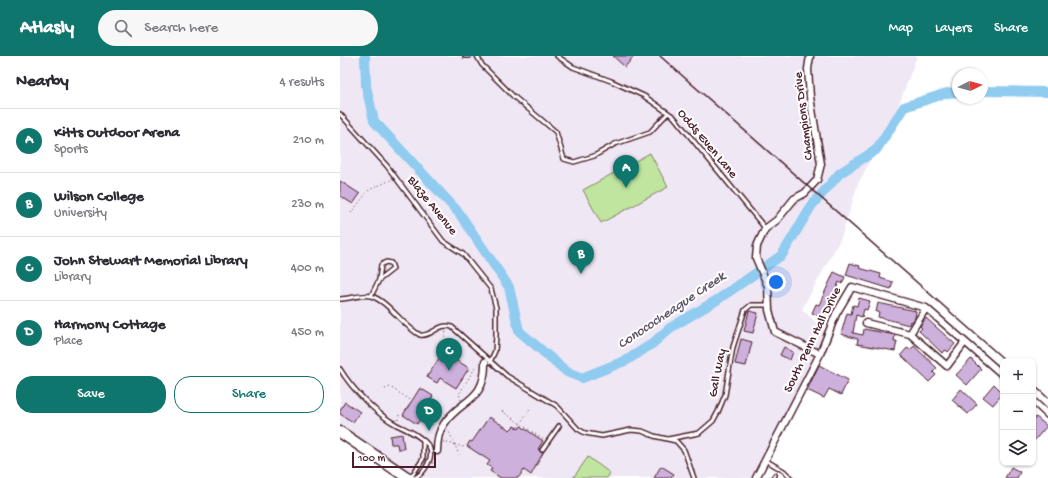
<!DOCTYPE html>
<meta charset="utf-8">
<style>
body{margin:0;font-family:"Gochi Hand",sans-serif;background:#f7f7f7;color:#2b2b33}
.controls{position:absolute;right:12px;bottom:12px;display:grid;overflow:hidden;border-radius:8px;box-shadow:0 1px 3px #0004}
.controls button{width:36px;height:36px;display:grid;place-items:center;padding:0;border:0;border-bottom:1px solid #e1e1e2;background:#fff;color:#2b2b33;font:20px sans-serif}
.compass{position:absolute;left:612px;top:12px;width:36px;height:36px;border-radius:50%;background:#fff;box-shadow:0 1px 3px #0004;rotate:84deg}
.scale{position:absolute;left:12px;bottom:10px;width:84px;box-sizing:border-box;padding-left:4px;border:2px solid #4a1f2b;border-top:0;font-size:11px;line-height:14px;white-space:nowrap;color:#4a1f2b;-webkit-text-stroke:3px #fff;paint-order:stroke}
.you{position:absolute;left:436px;top:226px;width:14px;height:14px;margin:-10px;border:3px solid #fff;border-radius:50%;background:#1a73e8;box-shadow:0 0 0 6px #1a73e833}
.badge{display:grid;place-items:center;width:26px;height:26px;border-radius:50%;background:#0f766e;color:#fff;font-size:13px;font-weight:700}
.pin{position:absolute;translate:-50% -33px;filter:drop-shadow(0 1px 2px #0008)}
.pin::after{content:'';position:absolute;top:21px;width:14px;height:12px;background:inherit;clip-path:polygon(0 0,100% 0,50% 100%)}
.list{margin:0;padding:0;list-style:none}
h2{display:flex;justify-content:space-between;align-items:center;height:52px;margin:0;padding:0 16px;font-size:17px}
h2 small{font-size:13px;font-weight:400;color:#7c7c81}
.list li{display:grid;grid-template-columns:26px 1fr auto;gap:12px;align-items:center;box-sizing:border-box;height:64px;padding:0 16px;border-top:1px solid #e1e1e2}
.list b{display:block;font-size:15px;white-space:nowrap}
.list p{margin:0;font-size:13px;white-space:nowrap;color:#7c7c81}
.list em{font-size:13px;font-style:normal;color:#7c7c81}
.actions{display:flex;gap:8px;padding:12px 16px}
.actions a{flex:1;padding:9px 0;border:1px solid #0f766e;border-radius:16px;text-align:center;font-size:14px;color:#0f766e}
.actions .main{background:#0f766e;color:#fff}
.icon{flex:none;width:22px;height:22px;fill:none;stroke:currentColor;stroke-width:2;stroke-linecap:round;stroke-linejoin:round}
.map{position:relative;flex:none;width:708px;height:422px;overflow:hidden}
header{display:flex;align-items:center;gap:24px;box-sizing:border-box;height:56px;padding:0 20px;background:#0f766e;color:#fff}
header strong{font-size:19px}
nav{display:flex;gap:22px;margin-inline-start:auto;font-size:14px}
.search{width:280px;height:36px;background:#f7f7f7;display:flex;align-items:center;gap:10px;box-sizing:border-box;padding:0 14px;border-radius:22px;color:#7c7c81;font-size:15px}
main{display:flex}
aside{flex:1;background:#fff}
.map>svg:first-child{display:block}
</style>
<header>
<strong>Atlasly</strong>
<div class="search"><svg class="icon" aria-label="search" viewBox="0 0 24 24"><circle cx="10" cy="10" r="6"/><path d="M15 15l6 6"/></svg>Search here</div>
<nav><a>Map</a><a>Layers</a><a>Share</a></nav>
</header>
<main>
<aside>
<h2>Nearby<small>4 results</small></h2>
<ul class="list">
<li><span class="badge">A</span><div><b>Kitts Outdoor Arena</b><p>Sports</p></div><em>210 m</em></li>
<li><span class="badge">B</span><div><b>Wilson College</b><p>University</p></div><em>230 m</em></li>
<li><span class="badge">C</span><div><b>John Stewart Memorial Library</b><p>Library</p></div><em>400 m</em></li>
<li><span class="badge">D</span><div><b>Harmony Cottage</b><p>Place</p></div><em>450 m</em></li>
</ul>
<div class="actions"><a class="main">Save</a><a>Share</a></div>
</aside>
<div class="map">
<svg width="708" height="422" viewBox="0 0 708 422">
<rect width="100%" height="100%" fill="#fff"/>
<filter id="ink" filterUnits="userSpaceOnUse"><feTurbulence type="fractalNoise" baseFrequency=".025" numOctaves="2"/><feDisplacementMap in="SourceGraphic" scale="8" xChannelSelector="R" yChannelSelector="G"/><feConvolveMatrix kernelMatrix="1 2 1 2 8 2 1 2 1" color-interpolation-filters="sRGB"/></filter>
<g filter="url(#ink)">
<path fill="#f0e7f4" d="M0,0H577L560,46L518,128L501,182L462,253L488,278L416,422H68L0,376Z"/>
<path fill="#bfe59f" stroke="#848265" d="M310,97L328,131L261,167L243,134Z
M248,401L270,417L267,422H233Z"/>
<g fill="none" stroke-linecap="round" stroke-linejoin="round">
<path stroke="#90cbf0" stroke-width="10" d="M25,0L26,30L34,65L119,157L169,231L179,275L227,316L242,322L287,304L312,288L330,272L377,244L442,199L472,149L500,117L536,94L564,51L607,37L618,36
M642,35L708,36"/>
</g>
<path fill="#ceb0dc" stroke="#4a1f2b" d="M273,0H294L285,11Z
M0,125L20,138L13,148L0,140Z
M510,207L520,210L519,212L541,218L540,222L553,226L551,233L506,219Z
M494,216L505,221L502,228L499,226L484,262L472,257L476,248L479,249Z
M519,242L530,245L527,254L524,253L522,261L516,259L513,277L523,279L524,273L555,279L554,285H557L555,295L517,288L518,283L501,278L507,257L511,258L513,249L517,250Z
M538,247L576,255L575,262L572,266L570,265L569,269L538,261L539,256H536Z
M409,255L418,257L413,277L404,275Z
M586,262L615,288L608,296L606,294L602,297L579,275L582,272L580,270Z
M401,283L412,286L406,310L395,308Z
M574,290L597,312L593,316L596,319L589,326L561,299L567,292L570,294Z
M444,291L453,296L450,304L440,299Z
M103,296L129,312L116,332L100,322L97,327L87,321Z
M631,303L641,313L627,329L616,319Z
M479,309L508,324L501,339L489,333L484,342L467,334Z
M654,328L663,337L653,349L643,341Z
M80,332L93,340L80,360L81,362L77,368L63,359Z
M621,333L637,348L628,358L612,344Z
M5,346L20,356L13,366L0,358V354Z
M149,361L170,374L174,370L179,373L181,370L203,385L198,393L203,397L191,419L184,414L178,422H161L150,415L152,412L147,409L150,405L127,390L130,385L132,386Z
M696,361L707,370L693,386V365Z
M62,378L64,393H58L57,388H51L50,380Z
M321,410L334,418L331,422H314Z
M671,411L680,416L677,422H665Z"/>
<g fill="none" stroke-linecap="round" stroke-linejoin="round">
<defs>
<path id="lane" d="M125,0H129
M137,0L142,9L173,40L216,76L224,103L234,106L254,100L275,88L310,76L328,57
M217,0L233,11L271,25L304,40L334,61L425,172
M0,58L47,110L103,185L123,198L151,233L156,252V280L155,295L150,306
M31,240L39,224L41,209L46,206L51,207L53,213L39,224
M0,243C10,243 21,238 31,240C48,245 63,270 80,279C93,281 98,266 112,271L167,320L217,350L238,373L245,377L262,380L291,374L302,375L314,380L336,385L344,394L354,422
M0,313C12,333 36,358 57,369C67,374 80,379 88,389C96,400 84,418 74,422
M328,383L359,377L373,365L378,356L385,339L393,291L405,254L411,249H429
M202,394L219,370
M425,404L444,415L451,422
M71,421L83,403V385
M433,422L435,419"/>
<path id="street" d="M470,0L468,13L470,41L481,108L477,124L465,137L454,143L437,164L425,173L417,190L416,202L428,230L429,254L435,276L480,298
M526,267L570,278L607,310L625,286
M570,278L586,252
M693,345L708,359
M97,395C97,386 98,376 104,368C120,343 146,346 145,306
M416,422L480,298L496,258L512,231L586,252L663,319"/>
<path id="primary" d="M0,376L68,422"/>
</defs>
<use href="#lane" stroke="#4a1f2b" stroke-width="6"/>
<use href="#street" stroke="#4a1f2b" stroke-width="9"/>
<use href="#primary" stroke="#4a1f2b" stroke-width="13"/>
<path stroke="#4a1f2b" stroke-width="1" stroke-dasharray="1 3" stroke-linecap="butt" d="M11,157L29,134L51,124
M104,289L106,274
M45,333L50,331L72,345
M121,344L119,338L135,312
M159,353L204,384
M58,364L59,359
M92,369L96,362
M178,371L191,351
M108,373L119,399
M103,386L124,391
M91,411L96,401"/>
<use href="#lane" stroke="#fff" stroke-width="3"/>
<use href="#street" stroke="#fff" stroke-width="6"/>
<use href="#primary" stroke="#fff" stroke-width="10"/>
<path stroke="#4a1f2b" stroke-width="1.5" d="M320,0L666,305
M693,328L708,342"/>
</g>
</g>
<g text-anchor="middle" dominant-baseline="central" stroke-width="4" stroke-linejoin="round" paint-order="stroke">
<g font-size="13" fill="#4a1f2b" stroke="#fff">
<text transform="translate(464 60) rotate(-97)">Champions Drive</text>
<text transform="translate(367 88) rotate(50)">Odds Even Lane</text>
<text transform="translate(92 150) rotate(51)">Blaze Avenue</text>
<text transform="translate(473 284) rotate(-64)">South Penn Hall Drive</text>
<text transform="translate(378 317) rotate(-79)">Gall Way</text>
</g>
<g font-size="14" font-style="italic" fill="#5f5366" stroke="#fff">
<text transform="translate(332 255) rotate(-34)">Conococheague Creek</text>
</g>
</g>
</svg>
<div class="controls">
<button>+</button>
<button>−</button>
<button><svg class="icon" aria-label="layers" viewBox="0 0 24 24"><path d="M12 4l9 5-9 5-9-5zM3 14l9 5 9-5"/></svg></button>
</div>
<svg class="compass" viewBox="-18 -18 36 36"><path d="M0-13l5 13h-10z" fill="#e53935"/><path d="M0 13l5-13h-10z" fill="#7c7c81"/></svg>
<div class="scale">100 m</div>
<div class="you"></div>
<div class="pin badge" style="left:286px;top:132px">A</div>
<div class="pin badge" style="left:241px;top:218px">B</div>
<div class="pin badge" style="left:109px;top:315px">C</div>
<div class="pin badge" style="left:89px;top:375px">D</div>
</div>
</main>
